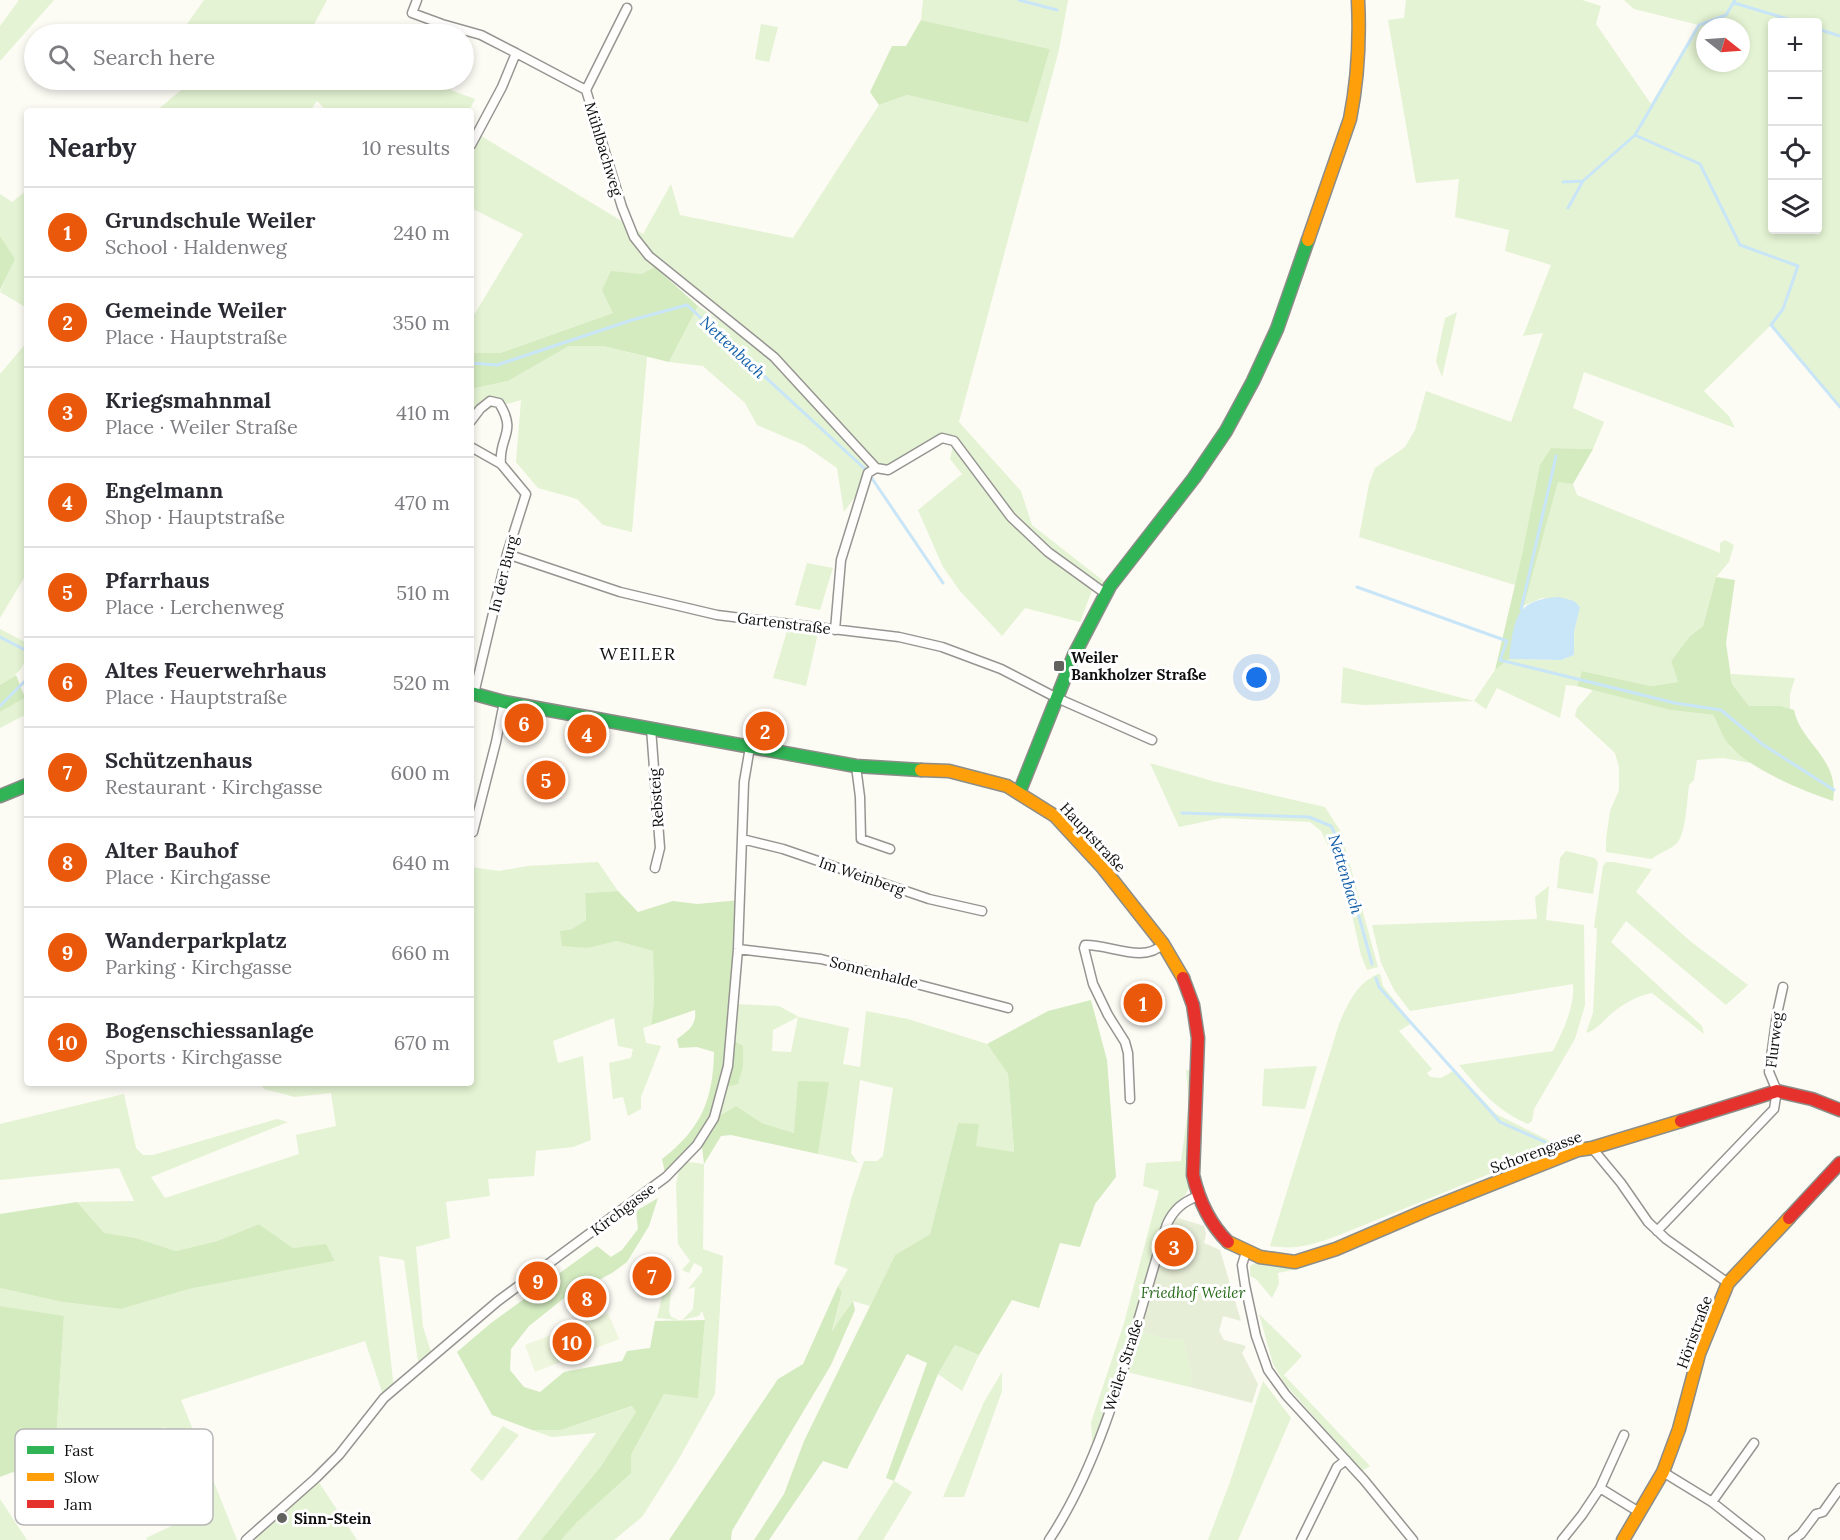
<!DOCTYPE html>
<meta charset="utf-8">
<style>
body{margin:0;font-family:Lora,serif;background:#f7f7f7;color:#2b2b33}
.controls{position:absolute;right:18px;top:18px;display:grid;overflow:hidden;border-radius:6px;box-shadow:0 3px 9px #0003}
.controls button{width:54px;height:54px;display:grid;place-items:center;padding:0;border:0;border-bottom:2px solid #e1e1e2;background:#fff;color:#2b2b33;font:30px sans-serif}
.compass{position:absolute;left:1696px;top:18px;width:54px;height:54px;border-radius:50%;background:#fff;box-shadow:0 3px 9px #0003;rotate:107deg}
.you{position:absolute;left:1257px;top:678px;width:21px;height:21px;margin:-15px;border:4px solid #fff;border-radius:50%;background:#1a73e8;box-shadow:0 0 0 9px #1a73e833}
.badge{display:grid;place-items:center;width:39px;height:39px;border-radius:50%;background:#ea580c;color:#fff;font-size:20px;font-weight:700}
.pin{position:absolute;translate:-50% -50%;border:3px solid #fff;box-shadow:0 2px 6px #0006}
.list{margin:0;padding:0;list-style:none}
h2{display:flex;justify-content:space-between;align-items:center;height:78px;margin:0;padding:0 24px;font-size:26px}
h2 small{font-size:20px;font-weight:400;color:#7c7c81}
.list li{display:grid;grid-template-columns:39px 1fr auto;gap:18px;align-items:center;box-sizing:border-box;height:90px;padding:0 24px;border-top:2px solid #e1e1e2}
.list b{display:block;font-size:22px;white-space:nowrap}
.list p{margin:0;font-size:20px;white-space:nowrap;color:#7c7c81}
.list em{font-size:20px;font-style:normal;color:#7c7c81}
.icon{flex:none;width:33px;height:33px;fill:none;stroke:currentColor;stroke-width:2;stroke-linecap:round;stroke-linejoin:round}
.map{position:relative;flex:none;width:1840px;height:1540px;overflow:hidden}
.search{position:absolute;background:#fff;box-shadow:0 3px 9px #0003;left:24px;top:24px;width:450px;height:66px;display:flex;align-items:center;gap:15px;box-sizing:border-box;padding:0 21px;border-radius:33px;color:#7c7c81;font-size:22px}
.panel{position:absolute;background:#fff;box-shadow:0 3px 9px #0003;left:24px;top:108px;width:450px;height:978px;border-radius:6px}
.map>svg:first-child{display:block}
</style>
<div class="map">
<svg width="1840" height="1540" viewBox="0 0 1840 1540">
<rect width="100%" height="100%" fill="#fcfbf4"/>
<path fill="#e4f3d3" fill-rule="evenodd" d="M19,0H54L0,61V26Z
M204,0H327L309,34H180Z
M923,0H1068L1059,50L959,422L1021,491L1032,525L1110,586L1093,588L1080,622L1025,608L1002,636L960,591L943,567L918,510L962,474L950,459L954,441L942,438L888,470L876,468L844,512L837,468L804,445L757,425L745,403L703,366L669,362L698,306L766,351L650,258L655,267L641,274L613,313L500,353H471V320L523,234L471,208V146L478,134L643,234L671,184L680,215L793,238L879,105L907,95L1027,123L1050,49L921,20Z
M1406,0H1582L1601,6L1596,24L1651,104L1699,25L1634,9L1624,0H1840V407L1771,325L1704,391L1729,416L1735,428L1584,372L1573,408L1604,422L1593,449L1551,448L1515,585L1359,537L1369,484L1375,468L1405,447L1415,430L1426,391L1511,422L1543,333L1523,336L1551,265L1505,251L1509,230L1455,217L1459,179L1416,183L1388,20L1404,18ZM1772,22H1818V230H1772ZM1705,27H1741V63H1705Z
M761,24L778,27L769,62L755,59Z
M193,80H424L475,99L469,111H327L317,101L310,111H156Z
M27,190V308L0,292L14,259L0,236V194L12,202Z
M1457,312L1442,377L1436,361L1445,318Z
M27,342V573L0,618V374Z
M569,346H603L647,357L632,532L603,525L577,499L538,488L516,462L521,400L471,414V389L508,381Z
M1558,481L1573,484L1577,495L1720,553V543L1725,540L1734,545L1729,562L1716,577L1703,626L1689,637L1671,661L1678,682L1651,686L1582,671L1577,686L1566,685L1560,718L1497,688L1486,709L1474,701L1365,705L1341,703L1343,667L1474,701L1495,670L1509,659L1561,660L1574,655V632L1580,606L1542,598L1523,606Z
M807,563L833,568L820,610L795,605Z
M789,624L819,629L806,686L773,678Z
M0,629L27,643C27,667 20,673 0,685Z
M1731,674L1795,678L1790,694V709L1781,706H1749L1732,684Z
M1593,690L1670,710L1713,715L1730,747L1750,763L1723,758L1697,760L1694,780L1689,785C1687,799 1686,833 1677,843C1670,850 1660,852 1652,859L1606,852V839L1610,811L1619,790V767L1615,753L1575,716L1577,708Z
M25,698L27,714L0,728V712Z
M1150,763L1216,782L1325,807L1341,832L1378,967L1367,970L1361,955L1344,880L1321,831L1310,822L1222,818L1179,827Z
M1566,851L1595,858L1598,863L1593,894L1557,888L1560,858Z
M598,862L618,891L585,893L586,920L572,929L560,931L588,948L617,941L653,951L654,1001L651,1025L643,1028L646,1043L661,1046L641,1097V1109L628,1116L623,1097L613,1099L609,1063L631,1058L633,1049L618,1046L614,1018L553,1041L558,1063L583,1056L591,1140L573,1147L536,1151L534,1176L488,1179L490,1196L446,1202L450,1238L416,1247L423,1327L433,1358L419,1369L404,1260L379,1256L394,1389L384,1398L365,1341L181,1400L237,1540H147L146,1538L203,1511L164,1427L25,1494L13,1472L55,1456L64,1317L0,1306V1288L62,1302L121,1309L189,1289L335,1261L326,1245L293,1248L259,1224L217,1241L176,1251L136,1238L104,1234L77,1202L134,1201L119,1168L0,1180V1124L124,1094L136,1148L143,1155H153L277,1119L288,1122L151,1177L165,1198L299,1154L296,1135L336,1126L331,1093L295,1097L264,1089L260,1083H471V867L499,871L528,866Z
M1606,862H1613L1652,869L1636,892L1690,941L1748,985L1726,1005L1626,921L1611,942L1702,1026L1704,1034L1652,993C1638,996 1628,1001 1616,1010C1606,1017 1599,1029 1586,1033L1593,1013L1597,929L1594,927L1603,866Z
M1549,886L1546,920L1584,925L1585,1005L1575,1039L1534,1109L1532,1121L1528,1124C1496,1110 1481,1091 1459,1065L1553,1051C1563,1031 1575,1006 1573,984L1410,1011L1394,990L1381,963L1372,925L1537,919L1535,897Z
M1378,974H1380L1383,986L1412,1023L1399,1031L1432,1069L1427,1073L1430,1077L1441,1078L1455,1070L1496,1114L1548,1140L1554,1144L1548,1150L1337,1236C1311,1245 1298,1250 1270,1246L1339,1024C1348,1003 1357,983 1378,974Z
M733,1004L779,1006L799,1017L849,1028L843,1064L860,1067L866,1011L908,1019L987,1044L1008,1074L1014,1153L976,1146L958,1123L930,1234L895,1255L870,1306L853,1301L832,1333L842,1292L838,1286L848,1269L834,1264L852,1196L864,1161H877L883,1156L893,1088L860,1080L851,1153L858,1163L818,1154L828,1082L794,1133L762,1123L736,1106L714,1118L730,1039ZM798,1017L791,1052L772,1051L773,1030Z
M1317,1066L1305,1109L1262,1106L1264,1069Z
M1186,1070H1192L1190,1186L1186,1194L1166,1217L1123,1371L1093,1453L1091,1422L1124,1323L1159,1191L1143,1186L1146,1163L1181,1161L1189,1103Z
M681,1161L704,1164L703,1249L723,1256L715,1394L677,1462L642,1517L614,1540H561L631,1455L664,1394L698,1397L705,1320L702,1311L699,1316L682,1320L693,1309L695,1287L688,1289L702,1272V1267L694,1263L689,1273L682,1270L690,1261L678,1244L676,1184Z
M1257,1262L1297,1269L1278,1273L1279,1284L1272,1298L1256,1279L1250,1276V1266Z
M668,1271L673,1273L669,1311L671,1317L679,1320L657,1318Z
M1259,1314L1302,1356L1284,1375L1370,1466L1362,1471L1285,1384L1273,1364Z
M1139,1331L1167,1339L1183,1338L1192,1376L1190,1387L1126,1372Z
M955,1345L979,1355L962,1391L938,1374Z
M1002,1372V1391L964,1497H943L984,1402Z
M1263,1381L1291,1418L1238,1540H1208L1230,1482Z
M633,1406L636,1412L601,1466L541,1540H517L596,1433L552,1437L532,1430H561Z
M503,1426L519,1435L482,1481L470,1470Z
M316,1478L357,1540H256L254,1537Z
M894,1481L912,1492L883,1540H857Z
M0,1499L27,1540H0Z"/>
<path fill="#d4ebc0" d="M921,20L1050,49L1028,123L907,95L879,105L870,92L892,46H906Z
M0,236L15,259L0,290Z
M655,267L698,306L669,362L603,346H569L508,381L471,389V353H500L613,313L602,290L611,271L641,274Z
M1551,448L1593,449L1573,484L1558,482L1509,659L1495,670L1522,555L1540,465Z
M1716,577L1735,580L1726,643L1732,684L1749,706H1781L1794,710C1801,744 1840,758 1833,801C1802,790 1754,771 1732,748C1723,740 1719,725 1713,715L1670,710L1577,686L1582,671L1651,686L1678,682L1671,661L1689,637L1703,626Z
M16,675L25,698L0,712V685Z
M618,891L638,912L673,901L697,904L740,900L730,1039L743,1046V1067L738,1084L722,1088L715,1118L736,1106L762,1123L794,1133L798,1081L829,1082L818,1154L731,1135L721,1136L704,1164L702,1146L697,1145L666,1177L662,1159C701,1129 713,1100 714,1052L697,1047L679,1048L677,1039C688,1031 697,1025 695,1010L651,1025L654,1001L653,951L617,941L588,948L562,946L560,931L572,929L586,920L585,893Z
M1091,1000L1107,1060L1116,1177L1095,1204L1080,1247L1060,1243L1039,1308L1012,1300L979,1355L955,1345L938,1374L894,1481L886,1478L927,1363L907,1354L847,1469L823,1461L769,1540H754L784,1494L804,1441L895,1255L930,1234L958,1123L979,1124L976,1146L1014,1152L1008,1074L987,1044L1048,1011Z
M658,1198L649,1226L627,1262L612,1273L563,1299L529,1326L511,1349L510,1370L524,1387L540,1392L564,1372L622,1361L627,1351L650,1348L655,1321L705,1320L698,1398L664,1394L631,1455V1473L577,1522L561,1540H541L601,1466L636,1412L632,1406L561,1430H532L492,1415L457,1352L491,1323L597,1246L611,1257L622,1250L638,1229L636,1211Z
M77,1202L104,1233L136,1238L176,1251L217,1241L259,1224L293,1248L326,1244L335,1261L189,1289L121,1309L62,1302L0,1288V1214Z
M838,1286L842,1292L832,1331L853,1301L855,1310L831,1365L732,1531L731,1540H669L778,1379L803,1364Z
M0,1306L64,1316L55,1456L0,1477Z"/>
<path fill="#e7eed7" d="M1175,1217L1204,1226L1206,1234L1204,1243L1220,1250L1241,1321L1223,1316L1219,1331L1224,1340L1246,1346L1242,1353L1258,1384L1252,1403L1190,1387L1192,1376L1183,1339H1167L1139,1331Z"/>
<path fill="#eef7dd" d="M608,1313L619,1339L535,1372L525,1345Z"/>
<path fill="#c9e5f8" d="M1559,597L1574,601L1580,607L1574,632V655L1561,660L1509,659C1514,621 1514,599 1559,597Z"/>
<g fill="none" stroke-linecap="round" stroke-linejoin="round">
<path stroke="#c9e5f8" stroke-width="3" d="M1019,0L1057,10
M1735,0L1726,15L1699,25L1635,135L1700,164L1740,245L1798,266L1783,309L1771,325L1840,407
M1734,3L1798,22
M1818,29L1840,36
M1563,182L1583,181L1635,135
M1568,208L1583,181
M471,363L497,365L632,320L687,305L865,469
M871,477L943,583
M1357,587L1507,641L1500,660L1675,703L1721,710L1762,744L1834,790
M1521,610L1556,456
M0,637L27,651
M0,706L27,679
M1182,813L1309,817L1331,826L1338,840L1372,964
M1376,978L1379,987L1500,1122L1545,1142"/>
<defs>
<path id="street" d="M417,0L412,13L442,24L481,35L516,53L502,87L471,145
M516,53L586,90L622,207L634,237L649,256L774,357L876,468L868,473L841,560L835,630
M586,90L627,8
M471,421L480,409L490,401L499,403C518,433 498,437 501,464
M471,447L501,464L526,494L507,554L474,694
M876,468L888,470L942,438L954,441L1011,517L1048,552L1106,594
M507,554L620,592L717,615L899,637L942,647L1001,669L1057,698L1152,740
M651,728L660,848L655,868
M856,766L860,797L861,839L890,849
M473,832L496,742L504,702
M742,839L783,849L929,899L982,911
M738,949L821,959L1008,1008
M1130,1099L1128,1053L1125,1042L1108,1015L1093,984L1084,948L1085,945C1109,944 1144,964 1163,944
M1592,1148L1621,1183L1648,1222L1666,1239L1728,1283
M1657,1231L1774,1109L1777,1091L1769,1072L1777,1014L1783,987
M1246,1252L1242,1265L1245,1285L1256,1336L1268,1370L1286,1395L1364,1480L1413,1540
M1663,1472L1712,1502L1760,1540
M1600,1488L1624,1435
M1712,1502L1754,1443
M246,1540L316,1478L339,1455L384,1398L498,1301L666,1177L697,1145L714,1118L728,1066L738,949L744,782L750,747
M1049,1540C1109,1450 1134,1326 1167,1224C1174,1209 1183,1202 1198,1196
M1301,1540L1337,1467L1346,1460
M1562,1540L1582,1515L1600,1488L1639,1512
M1793,1540L1801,1534L1816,1514L1823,1512L1840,1488"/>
<path id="fast" d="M471,693L504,702L856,766L921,770
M1019,793L1074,655L1110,586L1194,478L1226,431L1253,381L1277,329L1308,240
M0,796L27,785"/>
<path id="slow" d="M1308,240L1350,119C1358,79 1360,41 1358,0
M921,770L949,771L1007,786L1055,816L1103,868L1163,944L1183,978
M1228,1242L1260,1257L1295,1262L1336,1249L1427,1210L1578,1150L1592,1148L1681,1121
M1623,1540L1663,1472L1679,1429L1699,1354L1728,1283L1789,1218"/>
<path id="jam" d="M1183,978L1193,1005L1198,1038L1193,1175C1199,1201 1209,1223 1228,1242
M1681,1121L1777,1091L1812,1099L1840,1110
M1789,1218L1840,1163"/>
</defs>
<use href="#street" stroke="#969592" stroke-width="11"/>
<use href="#fast" stroke="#8c8c89" stroke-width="15"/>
<use href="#slow" stroke="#8c8c89" stroke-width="15"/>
<use href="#jam" stroke="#8c8c89" stroke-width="15"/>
<use href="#street" stroke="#fffefd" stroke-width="8"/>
<use href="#fast" stroke="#30b455" stroke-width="12"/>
<use href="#slow" stroke="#ff9f0a" stroke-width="12"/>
<use href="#jam" stroke="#e5322d" stroke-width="12"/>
</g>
<g fill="#62625f" stroke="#fff" stroke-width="2">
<rect x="1053" y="660" width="12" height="12" rx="3"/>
<circle cx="282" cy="1518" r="6"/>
</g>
<g text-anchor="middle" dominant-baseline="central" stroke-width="6" stroke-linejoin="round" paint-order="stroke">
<g font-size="15" fill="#0f0f0f" stroke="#fff">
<text transform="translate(604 149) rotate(73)">Mühlbachweg</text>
<text transform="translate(503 574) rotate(-76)">In der Burg</text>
<text transform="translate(784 623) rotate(7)">Gartenstraße</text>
<text transform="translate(656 798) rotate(-94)">Rebsteig</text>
<text transform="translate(1093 837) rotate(47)">Hauptstraße</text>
<text transform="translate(862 876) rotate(19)">Im Weinberg</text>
<text transform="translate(874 972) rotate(14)">Sonnenhalde</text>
<text transform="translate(1774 1040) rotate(-83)">Flurweg</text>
<text transform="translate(1536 1152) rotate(-20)">Schorengasse</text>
<text transform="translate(623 1209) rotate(-37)">Kirchgasse</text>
<text transform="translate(1694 1332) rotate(-70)">Höristraße</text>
<text transform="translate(1123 1365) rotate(-72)">Weiler Straße</text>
</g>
<g font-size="15" font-weight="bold" fill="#0f0f0f" stroke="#fff" text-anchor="start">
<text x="1071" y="657">Weiler<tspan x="1071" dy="17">Bankholzer Straße</tspan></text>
<text x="294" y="1518">Sinn-Stein</text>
</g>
<g font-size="15" font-style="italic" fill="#286b1b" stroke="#fff">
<text x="1193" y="1292">Friedhof Weiler</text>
</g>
<g font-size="16" font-style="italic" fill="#115fa9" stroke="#fff">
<text transform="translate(733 347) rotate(43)">Nettenbach</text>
<text transform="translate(1346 874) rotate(73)">Nettenbach</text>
</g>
<g font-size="18" letter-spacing="1.5" fill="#0f0f0f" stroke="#fff">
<text x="638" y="653">WEILER</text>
</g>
</g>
<rect x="15" y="1429" width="198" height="96" rx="9" fill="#fff" stroke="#b7b7b7" stroke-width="1.5"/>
<rect x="27" y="1446" width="27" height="8" fill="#30b455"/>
<rect x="27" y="1473" width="27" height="8" fill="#ff9f0a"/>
<rect x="27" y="1500" width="27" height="8" fill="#e5322d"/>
<g font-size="16" fill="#0f0f0f">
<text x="64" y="1456">Fast</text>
<text x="64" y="1483">Slow</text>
<text x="64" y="1510">Jam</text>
</g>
</svg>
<div class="controls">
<button>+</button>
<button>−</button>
<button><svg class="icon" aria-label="locate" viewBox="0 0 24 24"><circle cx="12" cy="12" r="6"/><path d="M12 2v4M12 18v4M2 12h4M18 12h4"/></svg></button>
<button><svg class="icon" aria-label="layers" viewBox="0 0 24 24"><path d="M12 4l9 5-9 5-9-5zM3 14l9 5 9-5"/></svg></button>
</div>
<svg class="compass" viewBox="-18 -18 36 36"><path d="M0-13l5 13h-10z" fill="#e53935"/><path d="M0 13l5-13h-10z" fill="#7c7c81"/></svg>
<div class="you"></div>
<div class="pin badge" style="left:1143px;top:1003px">1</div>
<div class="pin badge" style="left:765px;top:731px">2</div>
<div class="pin badge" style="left:1174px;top:1247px">3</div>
<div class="pin badge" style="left:587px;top:734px">4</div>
<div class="pin badge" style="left:546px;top:780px">5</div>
<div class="pin badge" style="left:524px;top:723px">6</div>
<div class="pin badge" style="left:652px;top:1276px">7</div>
<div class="pin badge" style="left:587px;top:1298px">8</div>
<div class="pin badge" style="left:538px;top:1281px">9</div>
<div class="pin badge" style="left:572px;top:1342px">10</div>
<div class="search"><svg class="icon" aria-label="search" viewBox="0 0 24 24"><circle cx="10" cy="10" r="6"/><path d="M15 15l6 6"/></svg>Search here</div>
<section class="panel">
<h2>Nearby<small>10 results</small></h2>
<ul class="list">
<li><span class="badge">1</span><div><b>Grundschule Weiler</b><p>School · Haldenweg</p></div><em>240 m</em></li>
<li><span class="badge">2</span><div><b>Gemeinde Weiler</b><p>Place · Hauptstraße</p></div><em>350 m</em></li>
<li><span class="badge">3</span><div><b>Kriegsmahnmal</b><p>Place · Weiler Straße</p></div><em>410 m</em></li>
<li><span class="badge">4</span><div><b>Engelmann</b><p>Shop · Hauptstraße</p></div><em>470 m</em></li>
<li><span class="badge">5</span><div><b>Pfarrhaus</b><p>Place · Lerchenweg</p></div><em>510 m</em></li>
<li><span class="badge">6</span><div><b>Altes Feuerwehrhaus</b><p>Place · Hauptstraße</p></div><em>520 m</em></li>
<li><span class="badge">7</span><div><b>Schützenhaus</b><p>Restaurant · Kirchgasse</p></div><em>600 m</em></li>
<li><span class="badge">8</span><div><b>Alter Bauhof</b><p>Place · Kirchgasse</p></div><em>640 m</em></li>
<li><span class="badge">9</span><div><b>Wanderparkplatz</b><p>Parking · Kirchgasse</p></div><em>660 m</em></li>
<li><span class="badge">10</span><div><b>Bogenschiessanlage</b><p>Sports · Kirchgasse</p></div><em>670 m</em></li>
</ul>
</section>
</div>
